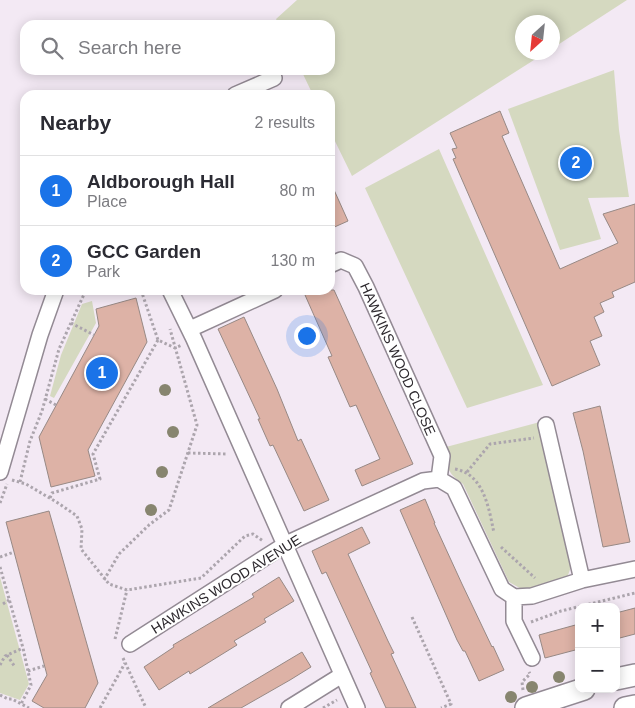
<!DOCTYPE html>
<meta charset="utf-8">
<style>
body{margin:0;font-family:Arial,sans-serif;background:#f2f2f3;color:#2b2b33}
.controls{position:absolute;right:15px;bottom:15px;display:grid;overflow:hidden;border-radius:10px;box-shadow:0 2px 12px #0003}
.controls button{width:45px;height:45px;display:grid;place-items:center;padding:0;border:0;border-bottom:1px solid #e1e1e2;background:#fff;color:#2b2b33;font:25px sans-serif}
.compass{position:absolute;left:515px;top:15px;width:45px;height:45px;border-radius:50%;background:#fff;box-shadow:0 2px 12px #0003;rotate:207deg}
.you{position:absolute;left:306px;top:335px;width:18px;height:18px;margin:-12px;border:4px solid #fff;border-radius:50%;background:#1a73e8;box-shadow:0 0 0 8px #1a73e833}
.badge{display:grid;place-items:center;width:32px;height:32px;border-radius:50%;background:#1a73e8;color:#fff;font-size:16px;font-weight:700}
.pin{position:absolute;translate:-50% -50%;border:2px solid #fff;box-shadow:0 1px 5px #0006}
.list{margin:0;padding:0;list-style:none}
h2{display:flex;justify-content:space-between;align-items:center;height:65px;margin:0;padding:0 20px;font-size:21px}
h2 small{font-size:16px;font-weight:400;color:#7c7c81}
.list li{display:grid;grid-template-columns:32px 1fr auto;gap:15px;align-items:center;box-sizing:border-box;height:70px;padding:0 20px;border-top:1px solid #e1e1e2}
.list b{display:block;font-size:19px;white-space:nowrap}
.list p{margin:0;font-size:16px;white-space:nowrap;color:#7c7c81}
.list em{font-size:16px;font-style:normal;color:#7c7c81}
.icon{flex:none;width:28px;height:28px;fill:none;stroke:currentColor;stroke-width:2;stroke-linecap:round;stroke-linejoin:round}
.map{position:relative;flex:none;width:635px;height:708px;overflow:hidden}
.search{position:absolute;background:#fff;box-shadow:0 2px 12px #0003;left:20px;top:20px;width:315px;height:55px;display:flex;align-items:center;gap:12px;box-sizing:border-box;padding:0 18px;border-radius:15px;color:#7c7c81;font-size:19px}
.panel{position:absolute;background:#fff;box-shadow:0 2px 12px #0003;left:20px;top:90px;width:315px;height:205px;border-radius:15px}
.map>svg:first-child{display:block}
</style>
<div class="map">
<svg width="635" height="708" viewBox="0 0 635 708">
<rect width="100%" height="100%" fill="#f3e9f4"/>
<path fill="#d5d9c0" d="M297,0H627L553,48L552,22H522V52L545,53L352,176L330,131V95H313L301,70H330V25H279L276,19Z
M614,70L619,130L629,197L588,198L601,239L560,250L508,109Z
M439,149L543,385L467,408L365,188Z
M92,301L96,323L54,398L50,396L61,355L82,304Z
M540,422L572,564L567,578L525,591L509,582L463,484C446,472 447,467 446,447Z
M0,577L29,684L20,700L0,693Z"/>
<path fill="#ddb2a6" stroke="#978985" d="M500,111L509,133L502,136L560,269L618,243L603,214L635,204V282L612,292L614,297L600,303L604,312L594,317L602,336L590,341L600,365L552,386L453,159L456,158L452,149L457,148L450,133Z
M330,181L348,221L330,229Z
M316,290H334L413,464L362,486L355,470L380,459L356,405L350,407L328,357L332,356L305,295Z
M136,298L147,342L88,450L95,476L51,487L39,437L99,326L96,309Z
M244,317L277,389L298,441L301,439L329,500L304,511L273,445L270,446L258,419H260L218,329Z
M600,406L630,542L603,547L583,451L573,413Z
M425,499L435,523H434L462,584L492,647L493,646L504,670L479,681L465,651H463L457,640L400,510Z
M49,511L98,683L85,708H44L32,701L47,675L6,522Z
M362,527L370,543L348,554L388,641L394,653L391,654L416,708H386L370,673L372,672L326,572L322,574L312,551Z
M279,577L294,601L264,619L266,622L234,641L237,645L190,674L189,671L159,690L144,667L174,647L173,645L254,597L252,594Z
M635,608V634L616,639V613Z
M579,624V649L545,658L539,635Z
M302,652L311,667L290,680L241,708H208Z"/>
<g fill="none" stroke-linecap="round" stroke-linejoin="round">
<defs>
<path id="street" d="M235,95L274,78
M330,265L341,260L355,266L366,287L442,456L439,479
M170,290L194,339L357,708
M190,329L275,290
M546,425L582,580
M0,472L40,335L56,290
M130,644L286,544L423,481L439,479L454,488L502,589L514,597
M532,658L514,621V597L532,596L582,580L635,569
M289,708L342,675"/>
<path id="secondary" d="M616,679L635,675
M526,708L584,689
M625,708L635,706"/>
</defs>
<use href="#street" stroke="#938a94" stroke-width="18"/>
<use href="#secondary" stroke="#938a94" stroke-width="24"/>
<path stroke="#aca5ad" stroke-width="3" stroke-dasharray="2.5 2.5" stroke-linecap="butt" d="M141,290L158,340L175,348L182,345
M71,323L94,335
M45,399L56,405
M188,453L228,454
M455,469C484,474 489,509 494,533
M467,472L490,444L534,438
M12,480L26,484L58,503L77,516L82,529L81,549L109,584L127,590L201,578L245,536L253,534L263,541
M20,482L30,441L42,411L59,349L86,290
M50,498L52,493L100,479L93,454L158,340
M0,503L7,484
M501,547L535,578
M0,557L14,552
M0,567L23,648L31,685L21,704
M104,580L119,554L149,525L169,510L197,425L170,329
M3,604L9,600
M412,617L451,704L441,708
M531,622L561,611L635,593
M115,639L127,590
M7,655L15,667
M123,658L146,708
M0,665L5,656L23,648
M28,671L44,666
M523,690L522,682L530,674L529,672
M0,695L8,699H12L29,708
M100,708L125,663
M323,708L337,700"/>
<use href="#street" stroke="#fff" stroke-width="15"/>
<use href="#secondary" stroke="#fff" stroke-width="21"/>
</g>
<g fill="#87856f">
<circle cx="165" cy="390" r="6"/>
<circle cx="173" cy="432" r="6"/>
<circle cx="162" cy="472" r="6"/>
<circle cx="151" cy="510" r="6"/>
<circle cx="559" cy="677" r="6"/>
<circle cx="532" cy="687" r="6"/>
<circle cx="511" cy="697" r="6"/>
</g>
<g text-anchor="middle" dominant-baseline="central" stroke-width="4" stroke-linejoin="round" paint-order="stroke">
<g font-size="14" fill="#2d292e" stroke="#fff">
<text transform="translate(398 359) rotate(66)">HAWKINS WOOD CLOSE</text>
<text transform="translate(226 584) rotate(-32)">HAWKINS WOOD AVENUE</text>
</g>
</g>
</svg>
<div class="controls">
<button>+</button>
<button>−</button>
</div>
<svg class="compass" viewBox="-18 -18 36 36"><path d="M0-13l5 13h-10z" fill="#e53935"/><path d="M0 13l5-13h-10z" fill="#7c7c81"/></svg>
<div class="you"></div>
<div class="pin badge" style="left:102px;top:373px">1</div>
<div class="pin badge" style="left:576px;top:163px">2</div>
<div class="search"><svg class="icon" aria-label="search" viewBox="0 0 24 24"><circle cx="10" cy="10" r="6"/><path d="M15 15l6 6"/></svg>Search here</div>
<section class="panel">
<h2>Nearby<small>2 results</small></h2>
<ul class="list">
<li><span class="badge">1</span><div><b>Aldborough Hall</b><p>Place</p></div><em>80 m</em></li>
<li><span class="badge">2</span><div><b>GCC Garden</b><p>Park</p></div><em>130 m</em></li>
</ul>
</section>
</div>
